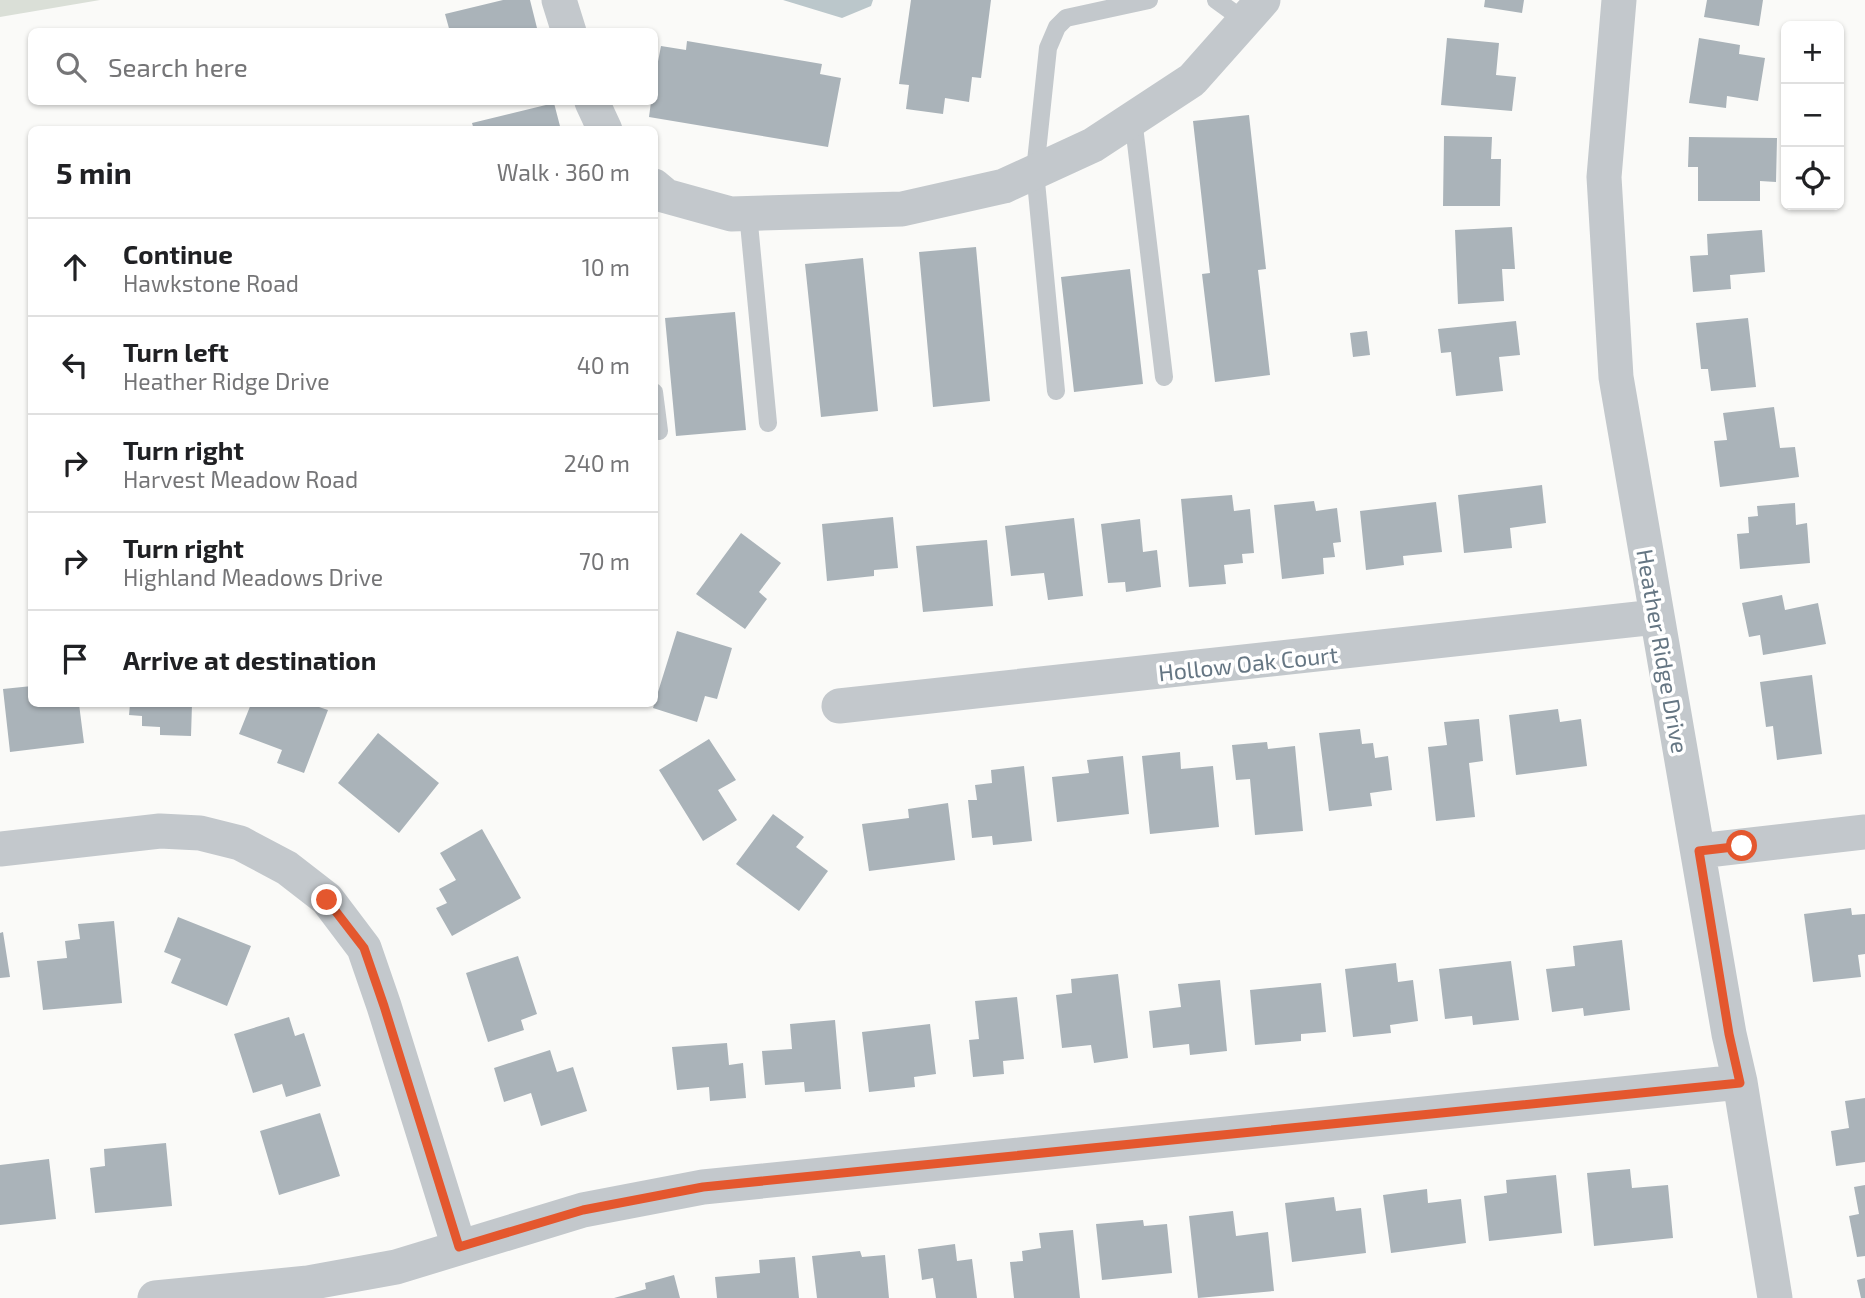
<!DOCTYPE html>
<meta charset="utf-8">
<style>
body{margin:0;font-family:"Exo 2",sans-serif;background:#f6f6f6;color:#202124}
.controls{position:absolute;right:21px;top:21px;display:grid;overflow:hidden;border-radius:10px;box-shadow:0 2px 5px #0004}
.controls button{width:63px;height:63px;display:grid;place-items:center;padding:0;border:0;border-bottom:2px solid #e0e0e0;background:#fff;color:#202124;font:35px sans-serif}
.stop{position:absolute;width:21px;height:21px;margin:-16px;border:5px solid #e4572e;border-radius:50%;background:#fff}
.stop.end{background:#e4572e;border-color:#fff;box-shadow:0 2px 7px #0008}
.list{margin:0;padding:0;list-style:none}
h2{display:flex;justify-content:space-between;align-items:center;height:91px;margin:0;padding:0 28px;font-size:30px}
h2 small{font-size:23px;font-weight:400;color:#757577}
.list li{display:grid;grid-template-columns:46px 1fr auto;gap:21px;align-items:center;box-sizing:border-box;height:98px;padding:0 28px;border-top:2px solid #e0e0e0}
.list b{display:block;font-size:26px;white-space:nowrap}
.list p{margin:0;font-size:23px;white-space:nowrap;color:#757577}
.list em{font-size:23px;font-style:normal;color:#757577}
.icon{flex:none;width:38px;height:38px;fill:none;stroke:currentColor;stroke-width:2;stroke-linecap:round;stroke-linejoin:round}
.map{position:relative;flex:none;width:1865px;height:1298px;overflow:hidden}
.search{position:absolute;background:#fff;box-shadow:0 2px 5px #0004;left:28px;top:28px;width:630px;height:77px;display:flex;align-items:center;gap:18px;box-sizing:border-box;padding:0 24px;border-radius:10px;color:#757577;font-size:26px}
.panel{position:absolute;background:#fff;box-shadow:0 2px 5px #0004;left:28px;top:126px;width:630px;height:581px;border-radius:10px}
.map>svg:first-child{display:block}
</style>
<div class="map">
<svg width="1865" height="1298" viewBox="0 0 1865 1298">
<rect width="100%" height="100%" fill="#fafaf8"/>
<path fill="#dadfd7" d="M0,0H100L0,17Z"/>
<path fill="#bbc7cb" d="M783,0H873L871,6L842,18Z"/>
<path fill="#aab3b9" d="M503,0H530L538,32H450L445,14Z
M911,0H991L981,78L972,77L969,102L945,98L943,114L906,109L909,85L899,84Z
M1485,0H1524L1522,13L1484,7Z
M1707,0H1763L1759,26L1704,17Z
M1447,38L1499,43L1496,75L1516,77L1512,111L1441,105Z
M1699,38L1740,45L1739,54L1765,58L1758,101L1727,96L1726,108L1689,103Z
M687,41L822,64L820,74L841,78L828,147L649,117L651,102H654V82L661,46L686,50Z
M554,103L561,130H474L472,123Z
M1249,115L1266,269L1258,270L1270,375L1215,382L1202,274L1210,273L1193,121Z
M1444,136L1492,137L1491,159H1501L1500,206H1443Z
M1689,137L1777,138L1776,182L1760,181V201H1698V167H1688Z
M1512,227L1515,269H1502L1504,301L1458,304L1455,230Z
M1762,230L1765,272L1730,275L1731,289L1693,292L1690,256L1708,255L1707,234Z
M976,247L990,401L933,407L919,252Z
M863,258L878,411L821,417L805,264Z
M1130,269L1143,384L1074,392L1061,277Z
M735,312L746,430L676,436L665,318Z
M1748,318L1756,387L1711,391L1708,369H1701L1696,323Z
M1516,321L1520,355L1499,357L1503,391L1456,396L1451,352L1441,353L1438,329Z
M1367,331L1370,355L1353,357L1350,333Z
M1774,407L1780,448L1795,447L1799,477L1720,487L1714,441L1727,440L1723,413Z
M1542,485L1546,523L1510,528L1512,548L1464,553L1458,495Z
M1232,495L1234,511L1250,509L1254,553L1242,554L1243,563L1224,565L1226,584L1189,587L1181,499Z
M1314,501L1316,511L1337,508L1341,542L1333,543L1335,557L1323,558L1324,574L1282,579L1274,505Z
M1436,502L1442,552L1403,556L1404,565L1366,570L1360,511Z
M1795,503L1796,525L1807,523L1810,563L1740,569L1737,534L1749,533L1748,517L1758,516L1757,506Z
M893,517L898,568L874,570V576L827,581L822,524Z
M1074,518L1083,596L1048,600L1044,573L1011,576L1005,526Z
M1140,519L1143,552L1157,550L1161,587L1126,592L1125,582L1108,583L1101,524Z
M741,533L781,563L759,592L767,599L745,629L696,594Z
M987,540L993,606L923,612L916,546Z
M1782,595L1785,610L1818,603L1826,644L1763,655L1760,635L1749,637L1742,603Z
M677,631L732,648L717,699L705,696L697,722L653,708Z
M1812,675L1822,754L1777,760L1773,726L1766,727L1760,682Z
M32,686V704H79L84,743L10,752L3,689Z
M130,704H192L191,736L160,735V727L142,726V716L129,715Z
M251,704H310L328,710L304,773L277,763L282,750L239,734Z
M1558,709L1560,722L1581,719L1587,766L1516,775L1509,715Z
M1479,719L1483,761L1469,763L1475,817L1436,821L1428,747L1447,745L1444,722Z
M1360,729L1362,744L1373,743L1375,758L1388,756L1392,790L1370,793L1372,806L1329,811L1319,733Z
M378,733L439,783L399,833L338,783Z
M709,739L736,780L718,790L737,820L703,841L659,770Z
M1267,742L1268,749L1295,746L1303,831L1255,835L1250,779L1236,780L1232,745Z
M1180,752L1181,769L1213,766L1219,827L1150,834L1142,756Z
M1123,756L1129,814L1057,822L1052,777L1089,773L1087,760Z
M1024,766L1032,841L993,845L992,836L972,838L968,800H977L975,785L992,783L991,770Z
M948,803L955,860L869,871L862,824L909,818L908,809Z
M773,814L804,837L796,847L828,871L799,911L736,864Z
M482,829L521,898L452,936L436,908L447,903L439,889L456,880L440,853Z
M1851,908L1852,915L1865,914V954L1858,955L1861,977L1813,982L1804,914Z
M178,917L251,946L227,1006L171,983L181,959L164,952Z
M114,921L122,1003L43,1010L37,961L67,958L65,941L80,939L78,924Z
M3,932L10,977L0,978V933Z
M1622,940L1630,1010L1584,1016L1583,1008L1552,1012L1546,969L1575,966L1573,946Z
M518,956L537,1014L521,1020L524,1030L488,1042L466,973Z
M1511,961L1519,1020L1473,1025L1472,1016L1445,1019L1439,969Z
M1396,963L1398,982L1413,980L1418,1021L1390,1025L1391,1033L1353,1037L1345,969Z
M1118,974L1128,1058L1094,1063L1091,1045L1062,1048L1056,995L1072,993L1071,979Z
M1220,980L1227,1051L1190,1055L1189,1044L1153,1048L1149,1011L1181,1007L1178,984Z
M1321,983L1326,1032L1301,1034V1041L1255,1045L1250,990Z
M1017,997L1024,1059L1003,1061L1004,1074L973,1077L969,1040L979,1039L975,1001Z
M289,1017L295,1036L304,1033L321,1086L286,1097L282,1084L253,1093L234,1034Z
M835,1020L841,1089L805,1092L804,1082L765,1085L762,1051L792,1049L790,1024Z
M930,1024L936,1074L914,1077L915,1087L869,1092L862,1032Z
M727,1043L729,1065L743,1063L746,1098L710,1101L709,1087L677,1090L672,1047Z
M550,1050L557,1072L573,1067L587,1111L541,1126L531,1093L504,1102L494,1068Z
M1865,1098V1162L1836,1166L1831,1131L1849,1128L1845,1101Z
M320,1113L340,1176L279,1195L260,1131Z
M166,1143L172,1206L95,1213L90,1168L105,1166L104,1149Z
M49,1159L56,1219L0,1225V1165Z
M1630,1169L1632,1188L1668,1185L1673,1238L1594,1246L1587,1173Z
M1556,1175L1562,1233L1489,1241L1484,1196L1507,1193L1506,1180Z
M1865,1185V1256L1857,1257L1849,1216L1859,1214L1854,1187Z
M1427,1189L1428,1203L1461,1199L1466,1243L1391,1253L1383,1195Z
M1334,1197L1336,1211L1361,1208L1366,1253L1292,1262L1285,1203Z
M1233,1211L1236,1236L1268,1232L1274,1291L1198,1298L1189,1216Z
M1143,1220L1144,1226L1167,1224L1172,1273L1102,1280L1096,1224Z
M1073,1230L1080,1298H1014L1010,1262L1023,1261L1022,1251L1041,1248L1039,1233Z
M955,1244L957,1261L972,1259L977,1298H936L933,1278L922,1280L918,1249Z
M860,1251L862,1257L885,1255L889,1298H817L812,1256Z
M795,1257L799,1298H717L715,1277L760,1273L759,1260Z
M674,1275L680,1298H614L646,1289L645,1283Z
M1865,1278V1298H1861L1857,1280Z"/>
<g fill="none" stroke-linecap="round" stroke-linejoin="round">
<path stroke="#c3c8cc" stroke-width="18" d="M1216,0L1245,21
M1133,118L1164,377
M748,213L768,423
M1056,391L1035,171L1048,48L1057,27L1066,18L1149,0
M654,392L659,431"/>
<path stroke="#c3c8cc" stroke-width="35" d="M559,0L569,32
M1619,0L1604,177L1616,377L1729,1034L1740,1082L1775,1298
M592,102L605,130
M654,186L666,196L731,214L902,209L1004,186L1093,145L1192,80L1263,0
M839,706L1656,617
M0,849L160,831L200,833L240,843L287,868L327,899L364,948L384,1006L459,1247
M1699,851L1865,832
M155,1298L308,1283L396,1267L583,1210L703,1187L1740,1082"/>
</g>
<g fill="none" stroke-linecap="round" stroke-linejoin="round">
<path stroke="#e4572e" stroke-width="9" d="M327,900L364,948L384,1006L459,1247L583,1210L703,1187L1740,1083L1729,1034L1699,851L1742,846"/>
</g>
<g text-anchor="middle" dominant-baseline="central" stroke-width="7" stroke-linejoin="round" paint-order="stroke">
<g font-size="23" fill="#657683" stroke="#fff">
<text transform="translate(1663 651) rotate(80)">Heather Ridge Drive</text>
<text transform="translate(1248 663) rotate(-6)">Hollow Oak Court</text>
</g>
</g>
</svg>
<div class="controls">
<button>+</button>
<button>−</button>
<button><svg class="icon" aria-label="locate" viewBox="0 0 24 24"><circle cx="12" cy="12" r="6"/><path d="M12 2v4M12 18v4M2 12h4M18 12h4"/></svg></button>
</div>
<div class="stop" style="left:1742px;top:846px"></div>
<div class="stop end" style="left:327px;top:900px"></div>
<div class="search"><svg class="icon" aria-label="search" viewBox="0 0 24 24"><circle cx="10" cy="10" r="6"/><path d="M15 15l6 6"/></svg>Search here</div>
<section class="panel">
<h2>5 min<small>Walk · 360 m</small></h2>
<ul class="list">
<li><svg class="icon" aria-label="ahead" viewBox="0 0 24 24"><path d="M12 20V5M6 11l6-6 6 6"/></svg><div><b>Continue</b><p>Hawkstone Road</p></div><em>10 m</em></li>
<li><svg class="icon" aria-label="left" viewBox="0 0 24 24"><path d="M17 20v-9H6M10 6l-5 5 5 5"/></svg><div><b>Turn left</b><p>Heather Ridge Drive</p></div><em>40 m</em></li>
<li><svg class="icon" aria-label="right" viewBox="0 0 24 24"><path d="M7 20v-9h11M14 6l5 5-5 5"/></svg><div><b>Turn right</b><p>Harvest Meadow Road</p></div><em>240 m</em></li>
<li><svg class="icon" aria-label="right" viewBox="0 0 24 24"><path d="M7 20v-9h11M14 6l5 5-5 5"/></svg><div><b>Turn right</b><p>Highland Meadows Drive</p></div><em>70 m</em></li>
<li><svg class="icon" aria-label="arrive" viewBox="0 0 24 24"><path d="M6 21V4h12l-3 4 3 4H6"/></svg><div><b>Arrive at destination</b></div></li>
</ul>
</section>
</div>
